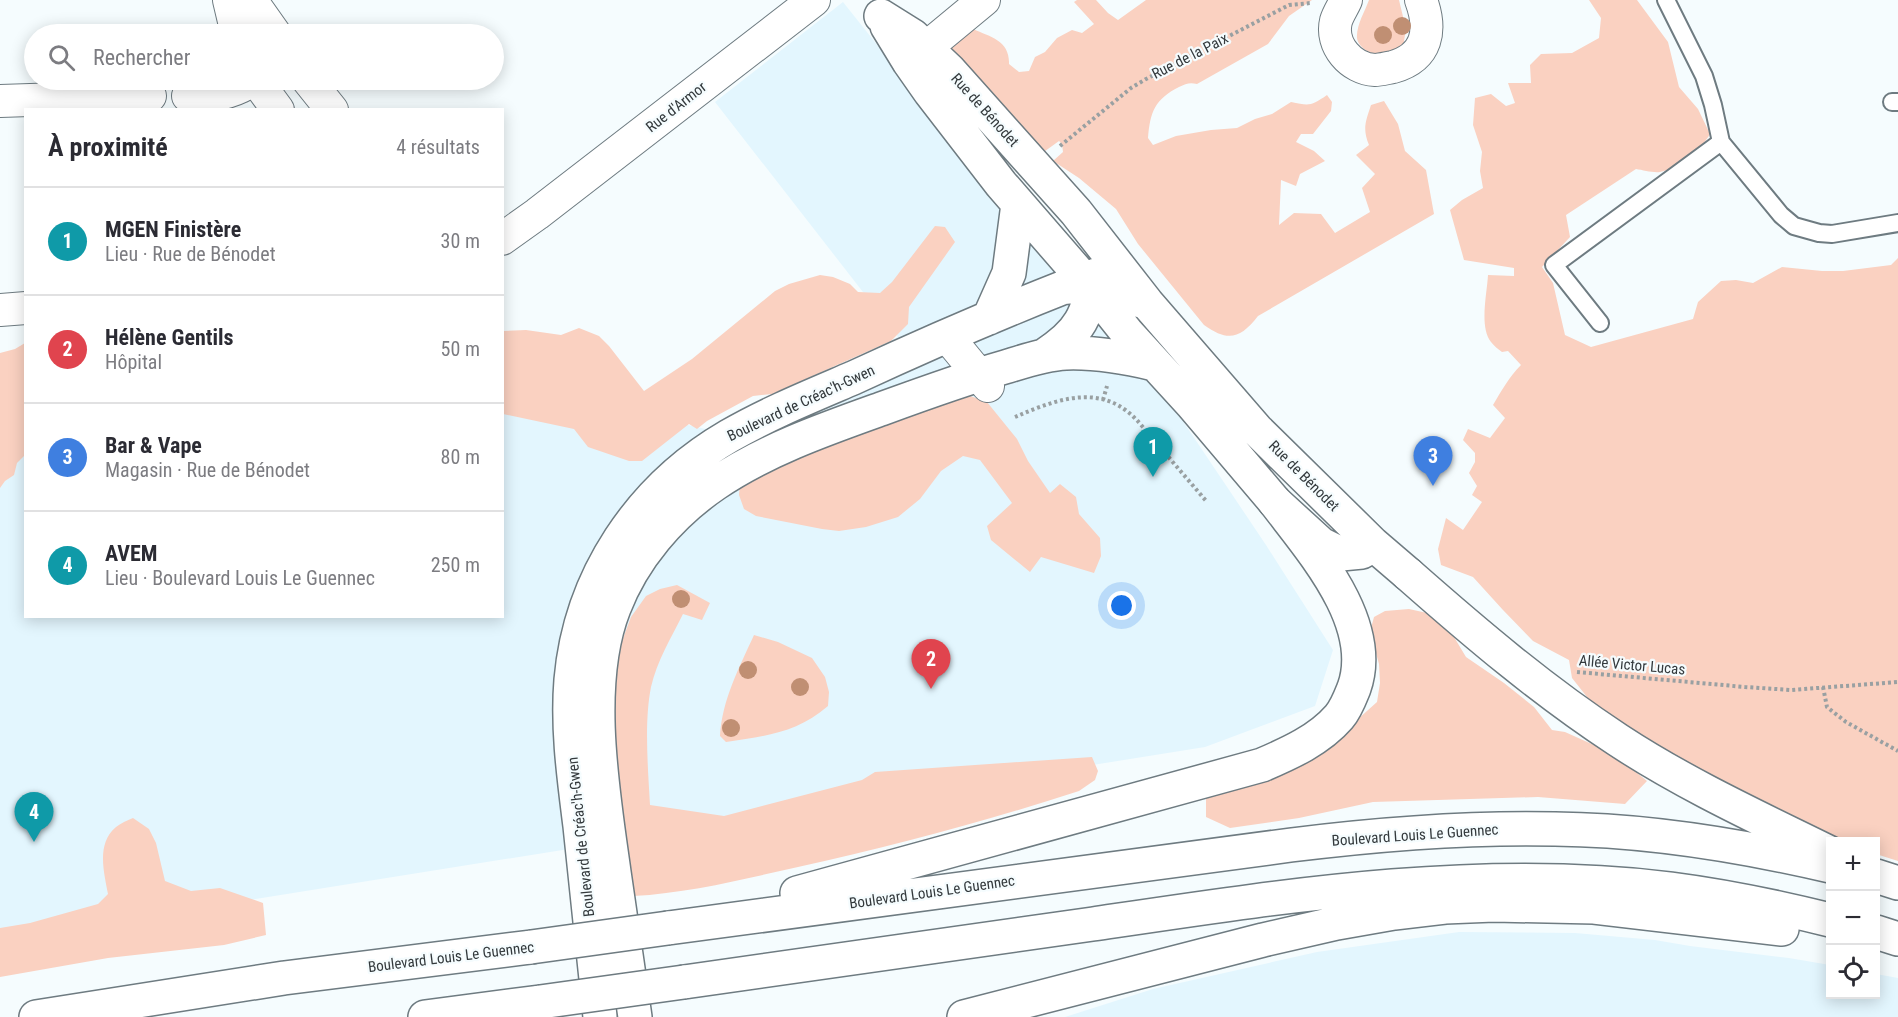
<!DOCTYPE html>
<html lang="fr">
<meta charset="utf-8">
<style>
body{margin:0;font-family:"Roboto Condensed",sans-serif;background:#f2f2f3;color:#2b2b33}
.controls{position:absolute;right:18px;bottom:18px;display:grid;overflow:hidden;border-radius:0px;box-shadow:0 3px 15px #0003}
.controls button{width:54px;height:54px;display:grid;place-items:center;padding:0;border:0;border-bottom:2px solid #e1e1e2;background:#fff;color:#2b2b33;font:30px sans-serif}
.you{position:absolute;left:1122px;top:606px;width:21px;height:21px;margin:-15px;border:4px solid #fff;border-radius:50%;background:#1a73e8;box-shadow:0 0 0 9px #1a73e833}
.badge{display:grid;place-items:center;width:39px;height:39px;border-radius:50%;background:#ae491a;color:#fff;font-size:20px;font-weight:700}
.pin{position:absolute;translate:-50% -50px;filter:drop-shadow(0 2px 3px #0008)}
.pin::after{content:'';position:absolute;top:32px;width:21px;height:18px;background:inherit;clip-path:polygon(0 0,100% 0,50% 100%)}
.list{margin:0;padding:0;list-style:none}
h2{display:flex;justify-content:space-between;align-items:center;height:78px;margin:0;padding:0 24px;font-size:26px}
h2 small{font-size:20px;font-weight:400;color:#7c7c81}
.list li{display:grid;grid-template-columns:39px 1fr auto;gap:18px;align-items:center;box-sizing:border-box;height:108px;padding:0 24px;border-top:2px solid #e1e1e2}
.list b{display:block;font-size:22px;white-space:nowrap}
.list p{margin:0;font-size:20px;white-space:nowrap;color:#7c7c81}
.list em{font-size:20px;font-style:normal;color:#7c7c81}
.icon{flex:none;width:33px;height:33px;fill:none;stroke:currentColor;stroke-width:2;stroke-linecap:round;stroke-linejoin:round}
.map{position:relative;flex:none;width:1898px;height:1017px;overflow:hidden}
.search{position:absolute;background:#fff;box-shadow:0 3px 15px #0003;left:24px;top:24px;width:480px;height:66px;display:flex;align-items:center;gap:15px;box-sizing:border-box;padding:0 21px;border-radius:33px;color:#7c7c81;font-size:22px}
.panel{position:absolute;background:#fff;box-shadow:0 3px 15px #0003;left:24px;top:108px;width:480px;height:510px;border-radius:0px}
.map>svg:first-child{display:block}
</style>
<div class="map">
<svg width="1898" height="1017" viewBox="0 0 1898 1017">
<rect width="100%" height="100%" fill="#f5fcfe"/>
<path fill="#e3f6fe" d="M843,2L1079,298L1166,396L1266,545L1333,650L1315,706L1205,747L0,940V407L25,392L26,616H502L503,383L710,430L898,337L715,102Z
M1459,932L1575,933L1655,940L1690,946L1789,958L1830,965V994H1876V974L1898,978V1017H1065L1153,989L1317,952Z"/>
<path fill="#fad1c1" d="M1077,0H1096L1108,13L1118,20L1146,0H1312L1289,16L1268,44L1197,84C1189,82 1186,84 1179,87C1155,99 1150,112 1148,138L1153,145L1176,136L1211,130L1237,128L1255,119L1272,114L1291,102C1310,106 1311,106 1327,95L1332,102L1331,111L1313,134H1301L1296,142L1314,151L1325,161L1300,174L1296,186L1281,180L1279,225L1294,213L1321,214L1335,233L1370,212L1362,188L1375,174L1356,155L1369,145C1362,128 1366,121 1371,105L1384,101L1398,124L1405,151L1426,170L1434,214L1258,316C1240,339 1228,342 1204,325L1138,244L1116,209L1079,178L1053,161L1063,152L1062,144L1059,141L1041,154L939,45L973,29C991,37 1010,41 1009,64L1019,72L1029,71L1035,57L1045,52L1057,38L1072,30L1082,33L1094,24L1074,2Z
M1369,0H1399L1406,29L1403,47C1396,49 1386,55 1379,55C1371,55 1358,47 1357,38C1356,26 1365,11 1369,0Z
M1589,0H1637L1668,42L1679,87L1698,109L1710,134C1700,151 1681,168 1660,172C1653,173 1643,170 1636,169L1566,215L1570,237L1542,267L1553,283L1565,335L1591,347L1693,319L1698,302L1721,281L1736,280L1753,283L1782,267L1822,271H1843L1891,265L1898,258V861L1876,854V842L1844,841L1709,780L1620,759L1647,781L1625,804L1538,797L1373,802L1299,818L1230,828L1206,817V796L1348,728L1377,702L1380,683L1379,664L1370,632L1374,617L1385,611L1409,609L1427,613L1454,637L1466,657L1504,683L1534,707L1552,730L1565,732L1605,750L1591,702L1572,678L1569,660L1533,641L1503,610L1473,577L1441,565L1438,549L1446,518L1463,530L1482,502L1472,495L1477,486L1469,473L1475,462V453L1463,440L1468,429L1490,438L1505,418L1493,405C1502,390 1509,377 1521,365L1508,351L1502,352C1498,349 1494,346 1491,342C1479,327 1487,294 1488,275L1514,276V268L1464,260L1450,210L1462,200L1483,188L1480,171L1482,152L1473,125L1475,98L1491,94L1506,106L1515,103L1508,83H1531L1530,65L1541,54L1572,53L1599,38L1601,18Z
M935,226L945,227L955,242L909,307L908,324L891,341L772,394L753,396L707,421L697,429L689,424L642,461H629L588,447L574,429L503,414V331L526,330L561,335L579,328L599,336L609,346L644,391L692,359L775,291L789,284L820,275L833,277L850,284L858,292L880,293L892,282Z
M25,343V455L17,463L14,475L5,481L0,488V353L15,349Z
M962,393L987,402L1017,439L1028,461L1050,493L1060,484L1076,497L1079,514L1100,538L1101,556L1094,573L1041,557L1030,572L991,540L987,526L1012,503L980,460L963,456L941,471L920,499L898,517L866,527L839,531L822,529L756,516L744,509L739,495L740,481L815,446Z
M677,585L710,603L702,620L683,614C671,638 657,661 651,687C644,722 648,769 650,805L724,816L862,780L875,772L1092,757L1098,771L1095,780L1079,791C987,821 893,846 798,867C744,879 689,893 633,896L632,873L627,851L621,803L612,696L622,641L631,617L646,596L660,589Z
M754,635L778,642L812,658L825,677L829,692L828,706C797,733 765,736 726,742L720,736C722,700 739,668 754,635Z
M133,818L149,829L156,843L165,881L191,891L220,888L263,903L266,935L224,945L108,958L0,977V928L30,923L98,904L108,894C104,872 96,844 116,827C121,823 128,820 133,818Z"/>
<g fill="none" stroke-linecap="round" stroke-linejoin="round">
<defs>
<path id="lane" d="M1666,0L1704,76L1713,105L1721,142L1781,215L1794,226L1819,233L1832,234L1898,223
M1892,102H1898
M1600,323L1554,265L1721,142"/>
<path id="street" d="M229,0L237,34
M251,0L275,34
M1346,0C1343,7 1338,14 1336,21C1330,45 1351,69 1375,70C1380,70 1387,68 1393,67C1428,57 1432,30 1421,0
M909,62L984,0
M256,80L278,110
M308,80L332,110
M188,96C212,96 232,94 252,80
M0,101L150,96
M502,239L537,214L814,0
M0,310L26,308
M947,336L988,386"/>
<path id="secondary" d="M881,16L913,36L949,70L1076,212L1147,303L1257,430L1373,544L1408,574
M887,26L909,62L930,92L1001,184L1093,290L1128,334L1192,404L1275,502L1321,544L1341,554L1362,552L1373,544
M989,318L1009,273L1018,204
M1045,355C1082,331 1086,316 1096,275
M600,1017C593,953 587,890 580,826C574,778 567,729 571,680C580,577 640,488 729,436C769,413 811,396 853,378C922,346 991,316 1062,288C1085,283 1124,295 1147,303
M635,1017C628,969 621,920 614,872C603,793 584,684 614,608C633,558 671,514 715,484C765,450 825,429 881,409C922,394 963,379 1005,367C1025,361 1045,354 1066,353C1095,352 1125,357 1154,364"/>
<path id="primary" d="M1408,574C1475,633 1543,691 1618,740C1685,784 1759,818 1830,853
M1876,876L1898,883
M797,893L1262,765C1290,753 1319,740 1339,717C1346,709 1350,698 1354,688C1377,623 1312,551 1275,502
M668,928L1291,845C1379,834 1466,827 1555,829C1648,830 1740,845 1830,866
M1876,932L1898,939
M684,982C820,963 956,944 1093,924C1283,896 1478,865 1671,889C1725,896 1778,907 1830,920
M36,1017L284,978L531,947
M425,1017L540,1002
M964,1017L1263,940L1337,923L1394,913L1445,907L1494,905L1594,907L1782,929"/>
</defs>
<use href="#lane" stroke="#6e7b81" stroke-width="20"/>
<use href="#street" stroke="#6e7b81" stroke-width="34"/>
<use href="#secondary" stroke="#6e7b81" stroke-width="36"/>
<use href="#primary" stroke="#6e7b81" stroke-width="36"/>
<path stroke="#99a0a2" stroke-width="4" stroke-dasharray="3 3" stroke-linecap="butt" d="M1060,146L1131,88L1146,79L1289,5L1311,3
M1103,400L1107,386
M1015,417C1048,403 1090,385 1124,409C1136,417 1144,429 1153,439C1171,460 1189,481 1207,502
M1577,672L1745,687L1791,690L1898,682
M1823,687L1827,707L1846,722L1898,751"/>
<use href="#lane" stroke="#fff" stroke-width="16"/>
<use href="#street" stroke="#fff" stroke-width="32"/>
<use href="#secondary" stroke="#fff" stroke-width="33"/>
<use href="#primary" stroke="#fff" stroke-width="33"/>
<defs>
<path id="primary-bridge" d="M531,947L668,928
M540,1002L684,982"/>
</defs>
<use href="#primary-bridge" stroke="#6e7b81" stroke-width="36" stroke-linecap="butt"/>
<use href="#primary-bridge" stroke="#fff" stroke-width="33"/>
</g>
<g fill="#c08f73">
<circle cx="1402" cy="26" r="9"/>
<circle cx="1383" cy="35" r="9"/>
<circle cx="681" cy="599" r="9"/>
<circle cx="748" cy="670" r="9"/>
<circle cx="800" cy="687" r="9"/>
<circle cx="731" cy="728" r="9"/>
</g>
<g text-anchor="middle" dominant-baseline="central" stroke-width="4.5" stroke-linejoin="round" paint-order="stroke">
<g font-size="15" fill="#33393c" stroke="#f5fcfe">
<text transform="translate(1190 56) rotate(-27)">Rue de la Paix</text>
<text transform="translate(676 107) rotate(-38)">Rue d'Armor</text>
<text transform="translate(985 110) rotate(48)">Rue de Bénodet</text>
<text transform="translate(801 403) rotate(-25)">Boulevard de Créac'h-Gwen</text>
<text transform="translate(1304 476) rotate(45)">Rue de Bénodet</text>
<text transform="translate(1632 665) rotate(5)">Allée Victor Lucas</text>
<text transform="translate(1415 835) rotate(-4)">Boulevard Louis Le Guennec</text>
<text transform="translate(581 837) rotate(-96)">Boulevard de Créac'h-Gwen</text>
<text transform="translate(932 892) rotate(-8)">Boulevard Louis Le Guennec</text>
<text transform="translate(451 957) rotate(-7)">Boulevard Louis Le Guennec</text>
</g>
</g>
</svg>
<div class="controls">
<button>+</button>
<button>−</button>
<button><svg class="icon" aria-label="locate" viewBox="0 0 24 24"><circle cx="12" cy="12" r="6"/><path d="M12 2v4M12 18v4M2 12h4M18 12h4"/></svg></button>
</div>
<div class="you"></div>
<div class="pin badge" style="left:1153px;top:477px;background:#0f9aa8">1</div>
<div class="pin badge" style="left:931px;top:689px;background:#e0444e">2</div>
<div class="pin badge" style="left:1433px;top:486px;background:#3f7fe0">3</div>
<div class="pin badge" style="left:34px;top:842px;background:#0f9aa8">4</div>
<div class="search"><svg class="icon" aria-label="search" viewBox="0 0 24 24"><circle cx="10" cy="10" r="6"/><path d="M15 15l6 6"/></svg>Rechercher</div>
<section class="panel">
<h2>À proximité<small>4 résultats</small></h2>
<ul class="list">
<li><span class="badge" style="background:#0f9aa8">1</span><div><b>MGEN Finistère</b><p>Lieu · Rue de Bénodet</p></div><em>30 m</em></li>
<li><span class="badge" style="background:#e0444e">2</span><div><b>Hélène Gentils</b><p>Hôpital</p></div><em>50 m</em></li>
<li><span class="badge" style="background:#3f7fe0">3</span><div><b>Bar &amp; Vape</b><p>Magasin · Rue de Bénodet</p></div><em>80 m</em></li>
<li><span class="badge" style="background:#0f9aa8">4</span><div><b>AVEM</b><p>Lieu · Boulevard Louis Le Guennec</p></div><em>250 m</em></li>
</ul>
</section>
</div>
